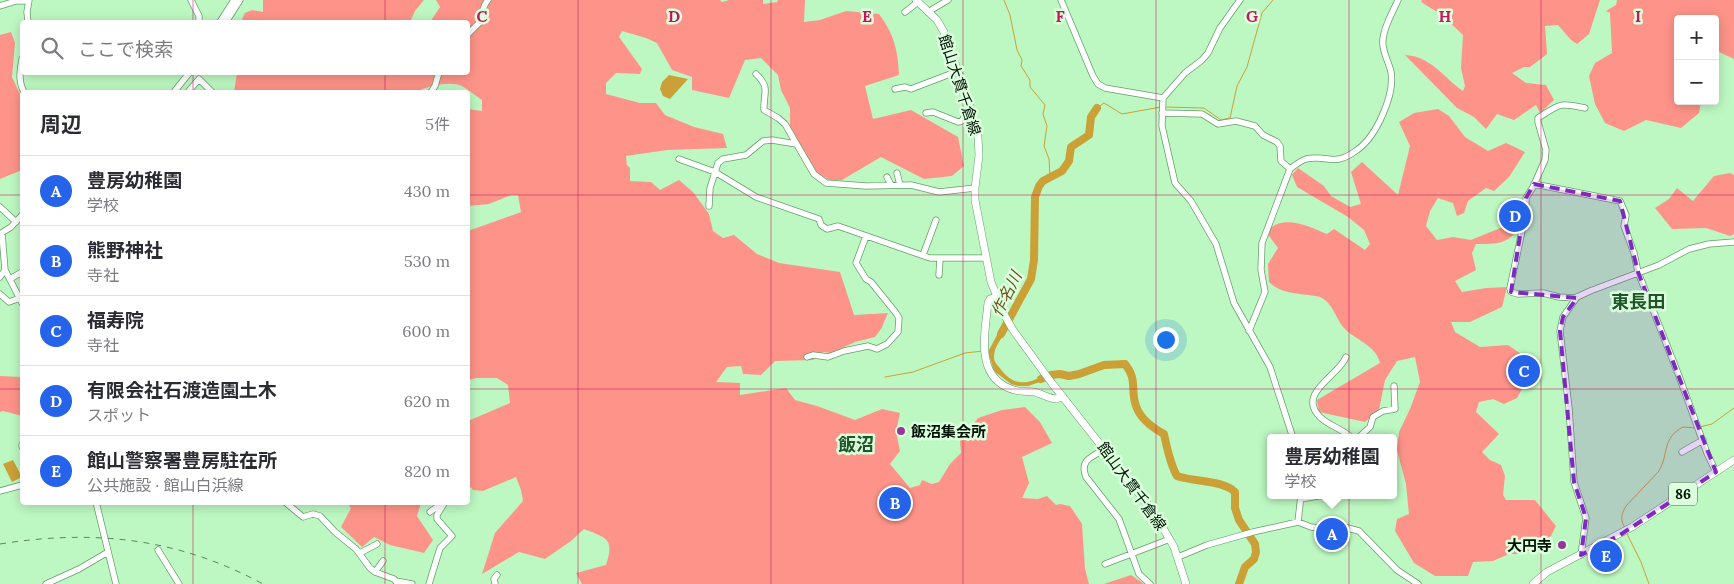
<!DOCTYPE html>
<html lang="ja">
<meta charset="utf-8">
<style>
body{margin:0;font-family:Lora,"Noto Sans JP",serif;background:#f7f7f7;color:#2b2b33}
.controls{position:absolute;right:15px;top:15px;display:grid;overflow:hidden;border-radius:5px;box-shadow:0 2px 12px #0003}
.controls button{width:45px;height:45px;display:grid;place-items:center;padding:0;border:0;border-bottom:1px solid #e1e1e2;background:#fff;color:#2b2b33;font:25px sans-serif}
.you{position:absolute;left:1165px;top:339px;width:18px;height:18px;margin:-12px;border:4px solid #fff;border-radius:50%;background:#1a73e8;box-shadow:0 0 0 8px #1a73e833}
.badge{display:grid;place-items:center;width:32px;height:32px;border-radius:50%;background:#2563eb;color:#fff;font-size:16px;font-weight:700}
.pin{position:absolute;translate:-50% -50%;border:2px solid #fff;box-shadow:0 1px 5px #0006}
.popup{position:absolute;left:1267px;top:434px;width:130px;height:65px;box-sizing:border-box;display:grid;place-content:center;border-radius:5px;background:#fff;filter:drop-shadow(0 1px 4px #0005);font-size:16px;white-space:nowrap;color:#7c7c81}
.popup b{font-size:19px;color:#2b2b33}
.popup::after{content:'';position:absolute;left:50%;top:100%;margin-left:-10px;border:10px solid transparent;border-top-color:#fff}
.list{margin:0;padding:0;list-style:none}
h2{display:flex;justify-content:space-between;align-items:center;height:65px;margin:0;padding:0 20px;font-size:21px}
h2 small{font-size:16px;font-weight:400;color:#7c7c81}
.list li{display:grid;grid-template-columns:32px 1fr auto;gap:15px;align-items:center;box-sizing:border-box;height:70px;padding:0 20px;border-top:1px solid #e1e1e2}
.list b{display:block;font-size:19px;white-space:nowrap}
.list p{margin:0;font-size:16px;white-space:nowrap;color:#7c7c81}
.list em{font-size:16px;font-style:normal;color:#7c7c81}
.icon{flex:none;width:28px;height:28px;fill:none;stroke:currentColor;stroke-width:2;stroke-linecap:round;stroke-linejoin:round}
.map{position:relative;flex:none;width:1734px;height:584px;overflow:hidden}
.search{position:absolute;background:#fff;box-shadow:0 2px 12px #0003;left:20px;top:20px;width:450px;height:55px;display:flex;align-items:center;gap:12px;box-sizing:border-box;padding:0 18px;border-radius:5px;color:#7c7c81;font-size:19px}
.panel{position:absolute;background:#fff;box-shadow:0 2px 12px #0003;left:20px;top:90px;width:450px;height:415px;border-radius:5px}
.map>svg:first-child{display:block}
</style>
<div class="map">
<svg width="1734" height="584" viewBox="0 0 1734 584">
<rect width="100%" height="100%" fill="#bdf8c2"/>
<path fill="#fe9489" d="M263,0H424L415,11L410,22H244L242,19L245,13L252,10L263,12Z
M436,0H720L722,2L729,0H763V4L777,2L778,0H805L804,22L820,20L846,11L879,14C894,34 898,50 899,75L865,86L873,119L911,110L958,137L964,166L952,176L924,179L881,157L842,180H829L812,170L790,129V108L781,90L778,75L761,58L745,60L729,98L692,90V77L672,70L657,43L646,38L622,31L619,37L642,69L640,74L616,73L606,83V94L640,103H656L665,115L694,127L723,134L727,148L667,150L626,156L627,165L630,168V181L651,182L660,190L679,180L693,192L709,214L713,231L723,238L734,235L757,254L779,263L840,272L854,315L888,313L881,329L875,337L855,342L831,353L823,352L813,360L775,361L761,375L743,374L741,366L727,367L716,382L740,383V395L786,388L795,400L817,406L855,420L882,409L900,413L896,431L900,451L890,464L910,488L920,485L922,480L932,484L939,482L950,464L961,453L960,441L978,418L1002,410L1025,407L1040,422L1052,443L1022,457L1029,483L1022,498L1038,499L1047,496L1056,505L1060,504L1070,506L1082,524L1085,569L1089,584H582L576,573L606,565C615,538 606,538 584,529L571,541L545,559L519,552L482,574L495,533L523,501L521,490L516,477L483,491L473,490L468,484V421L510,403L508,385L497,378H477L468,380V231L521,212L518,195H511L489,204L468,206V109L482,111V100C476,96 469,90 462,86C449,80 427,87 414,92H234L237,73L400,72V74L403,72H468V22H430L440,7Z
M1422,0H1600L1589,34L1577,44L1571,40L1558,25L1545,26L1547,54L1530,67H1524L1512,73L1526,83L1546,85L1554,100L1540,113L1536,105L1514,120L1497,114L1486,129L1474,117L1457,108L1405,55C1431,56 1444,78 1463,91L1465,86L1461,68L1463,35L1442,15L1421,2Z
M1617,0H1734V59L1719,52L1715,60V19H1678V101H1701L1699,113L1681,128L1646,120L1624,131L1605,123L1595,104L1589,76L1595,63L1612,53L1610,13L1606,11L1616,5Z
M11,32L15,43L12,77L22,98V170L0,179V35Z
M1438,109L1449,116L1465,137L1488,151L1506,143L1525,152L1509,177L1494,191L1486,188L1468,201L1464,213L1457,216L1453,203L1438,198L1430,211L1426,226L1437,240L1453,237L1471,240L1515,222L1520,225C1509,245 1497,244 1476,244L1472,253L1476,270L1455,281L1462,292L1486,288L1507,287L1502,307L1470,322H1451L1455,332L1480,347L1508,345L1524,356L1531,376L1523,387L1517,398L1504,404L1493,399L1479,402L1476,412L1499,434L1482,452L1490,460L1501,465L1505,476L1503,495L1506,500H1535L1556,526L1551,536L1531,550L1519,554H1509L1493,561L1473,562L1468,576H1435L1414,563L1395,531L1397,519L1409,514L1406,484L1397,450L1399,432L1410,409L1420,382L1415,357L1397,361L1385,380L1379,410L1365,422L1319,412L1317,400L1380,363C1376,345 1355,340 1344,328C1336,319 1333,303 1320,297C1318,296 1312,296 1309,295C1294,293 1280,293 1269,282L1268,264L1278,248L1266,232C1282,213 1309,226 1327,234L1334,229L1365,250L1370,244L1364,230L1348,217L1297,187L1292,175L1298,168L1324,186L1331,196L1350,207L1361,204L1351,172L1362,162L1398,195L1410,146L1399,122L1414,113Z
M1730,173L1734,175V234L1730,236L1706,228L1672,229L1655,208L1669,199L1677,188L1693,201L1714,176Z
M0,376L21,377L22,416L3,411L0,412Z
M347,503H421L417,516L433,540L424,553L390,545L374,537L362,547L341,527L351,508Z
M1131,575L1144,584H1104Z"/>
<path fill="#cba137" d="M669,75L688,79L670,99L663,96L660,89L662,82Z
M1004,322L1008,328C1003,337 994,346 994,357C994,361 996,364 999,367C1012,385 1024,386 1043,376L1046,380L1028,386H1018L1011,384L994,371L988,352Z
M13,460L22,477L12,482L3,464Z"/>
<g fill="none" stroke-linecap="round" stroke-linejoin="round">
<path stroke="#cba137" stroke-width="1" d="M1004,0L1010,15L1017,50L1022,60L1021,66L1030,80V87L1045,105L1043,114L1047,126L1044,146L1049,159L1050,176
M1165,107L1204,108L1221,120L1230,118L1237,86L1247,67L1262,13L1273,0
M1097,108L1104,103L1122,114L1161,107
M885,377L913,372L965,353L983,351
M1700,427L1712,424L1734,408
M1625,528C1620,520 1621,515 1626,506L1659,471C1669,453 1662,438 1683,427L1697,428
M1627,534L1641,562L1649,584"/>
<path stroke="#cba137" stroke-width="8" d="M1001,334L1031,279L1034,260L1035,197L1039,186L1043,181L1062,171L1069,161L1071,147L1089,135L1091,117L1097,108
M1041,379L1051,375L1060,374L1069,376L1079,374L1104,365L1125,364C1138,380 1130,389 1136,406C1140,418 1153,428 1164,434C1167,448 1170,464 1177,476C1194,482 1223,480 1235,492V508L1239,520L1255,544L1256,552L1254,559L1245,567L1239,584"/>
<defs>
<path id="minor" d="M191,0L199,16V22
M1061,0L1093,76L1098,84L1105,88L1163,98
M1240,0L1220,28L1208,53L1202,60L1185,73L1163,98L1162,126L1175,183L1191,201L1216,244L1234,303L1270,367L1293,438
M0,6L16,1H28
M905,12L918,2
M928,12L948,0
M28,22L27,12L29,0
M220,22L234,0
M226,22L240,0
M468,34L482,20C481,13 484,5 488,0
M22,59C20,71 18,81 24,92
M756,74C771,88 763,93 764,110L778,118L785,124L814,174L826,183L866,186L911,185L939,192L975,188
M895,89L905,87L911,89L958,71
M174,92L190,72
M188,92L199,79L212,92
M431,92L435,86L439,72
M1585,108C1559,102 1560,104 1538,118V122L1546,150L1545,160L1533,187L1526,198V212L1510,288L1511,292L1518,294L1543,293L1559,297L1575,298L1590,291L1659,265L1689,249L1709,244L1734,242
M926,113L933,112L958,122L962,121L970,106
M1162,113L1202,114L1218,124L1236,121L1255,126L1263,135L1277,142L1280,146L1281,161L1290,169
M679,159L715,172L756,197L819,219L821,225L827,229L838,226L930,258H986
M897,173L900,185
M887,177L891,185
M1534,184L1620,201L1626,215L1624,226L1634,253L1638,272L1679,376L1707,453L1716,472
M709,206L710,188L718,163L723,159L746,155L763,141L772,140L796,144
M0,207L16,222
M0,234L11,227L22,215
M2,234L5,270L22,303
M923,255L936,220
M939,275L940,258
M0,277L5,270
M10,279L22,272
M0,294L9,302L20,298
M1577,297L1563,317L1560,331L1569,408L1574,482L1586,518L1581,555
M1249,331L1265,292L1261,270L1262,243L1290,169C1295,165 1300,161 1306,159C1328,154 1333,168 1357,150C1376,137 1395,95 1391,72C1389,62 1381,50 1383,39C1384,26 1393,12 1398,0
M807,357L813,355L828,357L844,351L868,346L877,349L887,344L898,332L899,318L896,313L871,282L866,279L856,263L866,236
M1346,357C1339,376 1296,393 1320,417C1329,426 1343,429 1352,438
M1358,438L1370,427L1373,417L1383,411L1395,409L1394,386
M22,445V446
M1105,449C1092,457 1079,460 1086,477L1119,519L1139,574L1150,584
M1682,452L1703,440
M0,491L22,485
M1301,499L1324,495
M96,502L116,584
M285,502L303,517L313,514L320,516L335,532L356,549L370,568L375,572L394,579L398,584
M430,512L441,504
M1298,522L1301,495
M158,550L179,584
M360,553L377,544
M1178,557L1207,545L1253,532L1298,522L1311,527L1320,528L1340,526L1359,531L1397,570L1418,584
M1105,564L1170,539
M375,572L383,561
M396,581L412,584
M46,584L79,569L108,552
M429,584L440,548L452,536L437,519V515L445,502
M495,584L494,579L497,575"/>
<path id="major" d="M916,0L937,20L944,32L970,106L978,137L979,155L975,188V200L991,282L1005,316L1013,330L1051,382L1155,514L1174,547L1186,584
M996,297L990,299L988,303C985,333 974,378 1014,390C1021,392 1027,391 1034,392C1040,393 1050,399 1056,399C1058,398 1061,397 1063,397
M1533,584L1547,572L1632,527L1734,460"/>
</defs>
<use href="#minor" stroke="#669d6b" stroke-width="7"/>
<use href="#major" stroke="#669d6b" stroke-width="8"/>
<use href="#minor" stroke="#fff" stroke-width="5.5"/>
<use href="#major" stroke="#fff" stroke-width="7"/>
<path stroke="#5e8562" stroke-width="1" stroke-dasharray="6 6" stroke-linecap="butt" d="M0,544C94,529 178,538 263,584"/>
</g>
<path fill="#7b2cbf" fill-opacity="0.2" stroke="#7b2cbf" stroke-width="4" stroke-dasharray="10 6" stroke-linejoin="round" d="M1534,184L1620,201L1638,272L1716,472L1620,535L1581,555L1586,518L1574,482L1560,331L1563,317L1577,298L1511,292L1526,198Z"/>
<path fill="none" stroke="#c2185b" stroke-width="1" stroke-opacity="0.55" d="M193,0V22M385,0V22M578,0V584M771,0V584M963,0V584M1156,0V584M1349,0V584M1541,0V584M193,72V92M385,72V92M0,195H22M468,195H1734M0,389H22M468,389H1734M193,502V584M385,502V584"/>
<g fill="#98359b" stroke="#dcffde" stroke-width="2">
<circle cx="901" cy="431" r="5"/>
<circle cx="1562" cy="545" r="5"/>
</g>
<g text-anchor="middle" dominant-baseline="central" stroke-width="5" stroke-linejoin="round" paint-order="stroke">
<rect fill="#dcffde" stroke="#425a45" stroke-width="1" x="1669" y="482.5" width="28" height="23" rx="4"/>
<g font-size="14" font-weight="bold" fill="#001303">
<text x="1683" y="494">86</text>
</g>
<g font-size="15" fill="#001303" stroke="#dcffde">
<text transform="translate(960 85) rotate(72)">館山大貫千倉線</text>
<text transform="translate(1132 486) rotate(54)">館山大貫千倉線</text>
</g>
<g font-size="15" font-weight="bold" fill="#001303" stroke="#dcffde" text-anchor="start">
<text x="911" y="431">飯沼集会所</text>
<text x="1552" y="545" text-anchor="end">大円寺</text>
</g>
<g font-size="16" font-style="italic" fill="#6b551f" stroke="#dcffde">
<text transform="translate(1006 294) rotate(-64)">作名川</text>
</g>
<g font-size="18" font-weight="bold" fill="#1e5628" stroke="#dcffde">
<text x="1638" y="301">東長田</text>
<text x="856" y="444">飯沼</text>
</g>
</g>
<g font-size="16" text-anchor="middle" font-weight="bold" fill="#c2185b" stroke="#dcffde" stroke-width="5" stroke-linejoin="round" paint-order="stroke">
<text x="482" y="22">C</text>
<text x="674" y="22">D</text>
<text x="867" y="22">E</text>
<text x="1060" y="22">F</text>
<text x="1252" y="22">G</text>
<text x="1445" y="22">H</text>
<text x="1638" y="22">I</text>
</g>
</svg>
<div class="controls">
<button>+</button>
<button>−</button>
</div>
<div class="you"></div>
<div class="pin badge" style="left:1332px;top:534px">A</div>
<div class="popup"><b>豊房幼稚園</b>学校</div>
<div class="pin badge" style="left:895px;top:503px">B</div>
<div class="pin badge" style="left:1524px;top:371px">C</div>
<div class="pin badge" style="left:1515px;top:216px">D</div>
<div class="pin badge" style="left:1606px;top:556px">E</div>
<div class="search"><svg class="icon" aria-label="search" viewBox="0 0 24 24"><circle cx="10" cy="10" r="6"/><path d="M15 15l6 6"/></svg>ここで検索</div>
<section class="panel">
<h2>周辺<small>5件</small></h2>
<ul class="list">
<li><span class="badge">A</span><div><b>豊房幼稚園</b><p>学校</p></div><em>430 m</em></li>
<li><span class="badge">B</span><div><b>熊野神社</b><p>寺社</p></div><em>530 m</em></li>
<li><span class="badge">C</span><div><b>福寿院</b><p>寺社</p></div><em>600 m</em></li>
<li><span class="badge">D</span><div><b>有限会社石渡造園土木</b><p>スポット</p></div><em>620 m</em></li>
<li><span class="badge">E</span><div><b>館山警察署豊房駐在所</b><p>公共施設 · 館山白浜線</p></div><em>820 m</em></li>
</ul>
</section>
</div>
